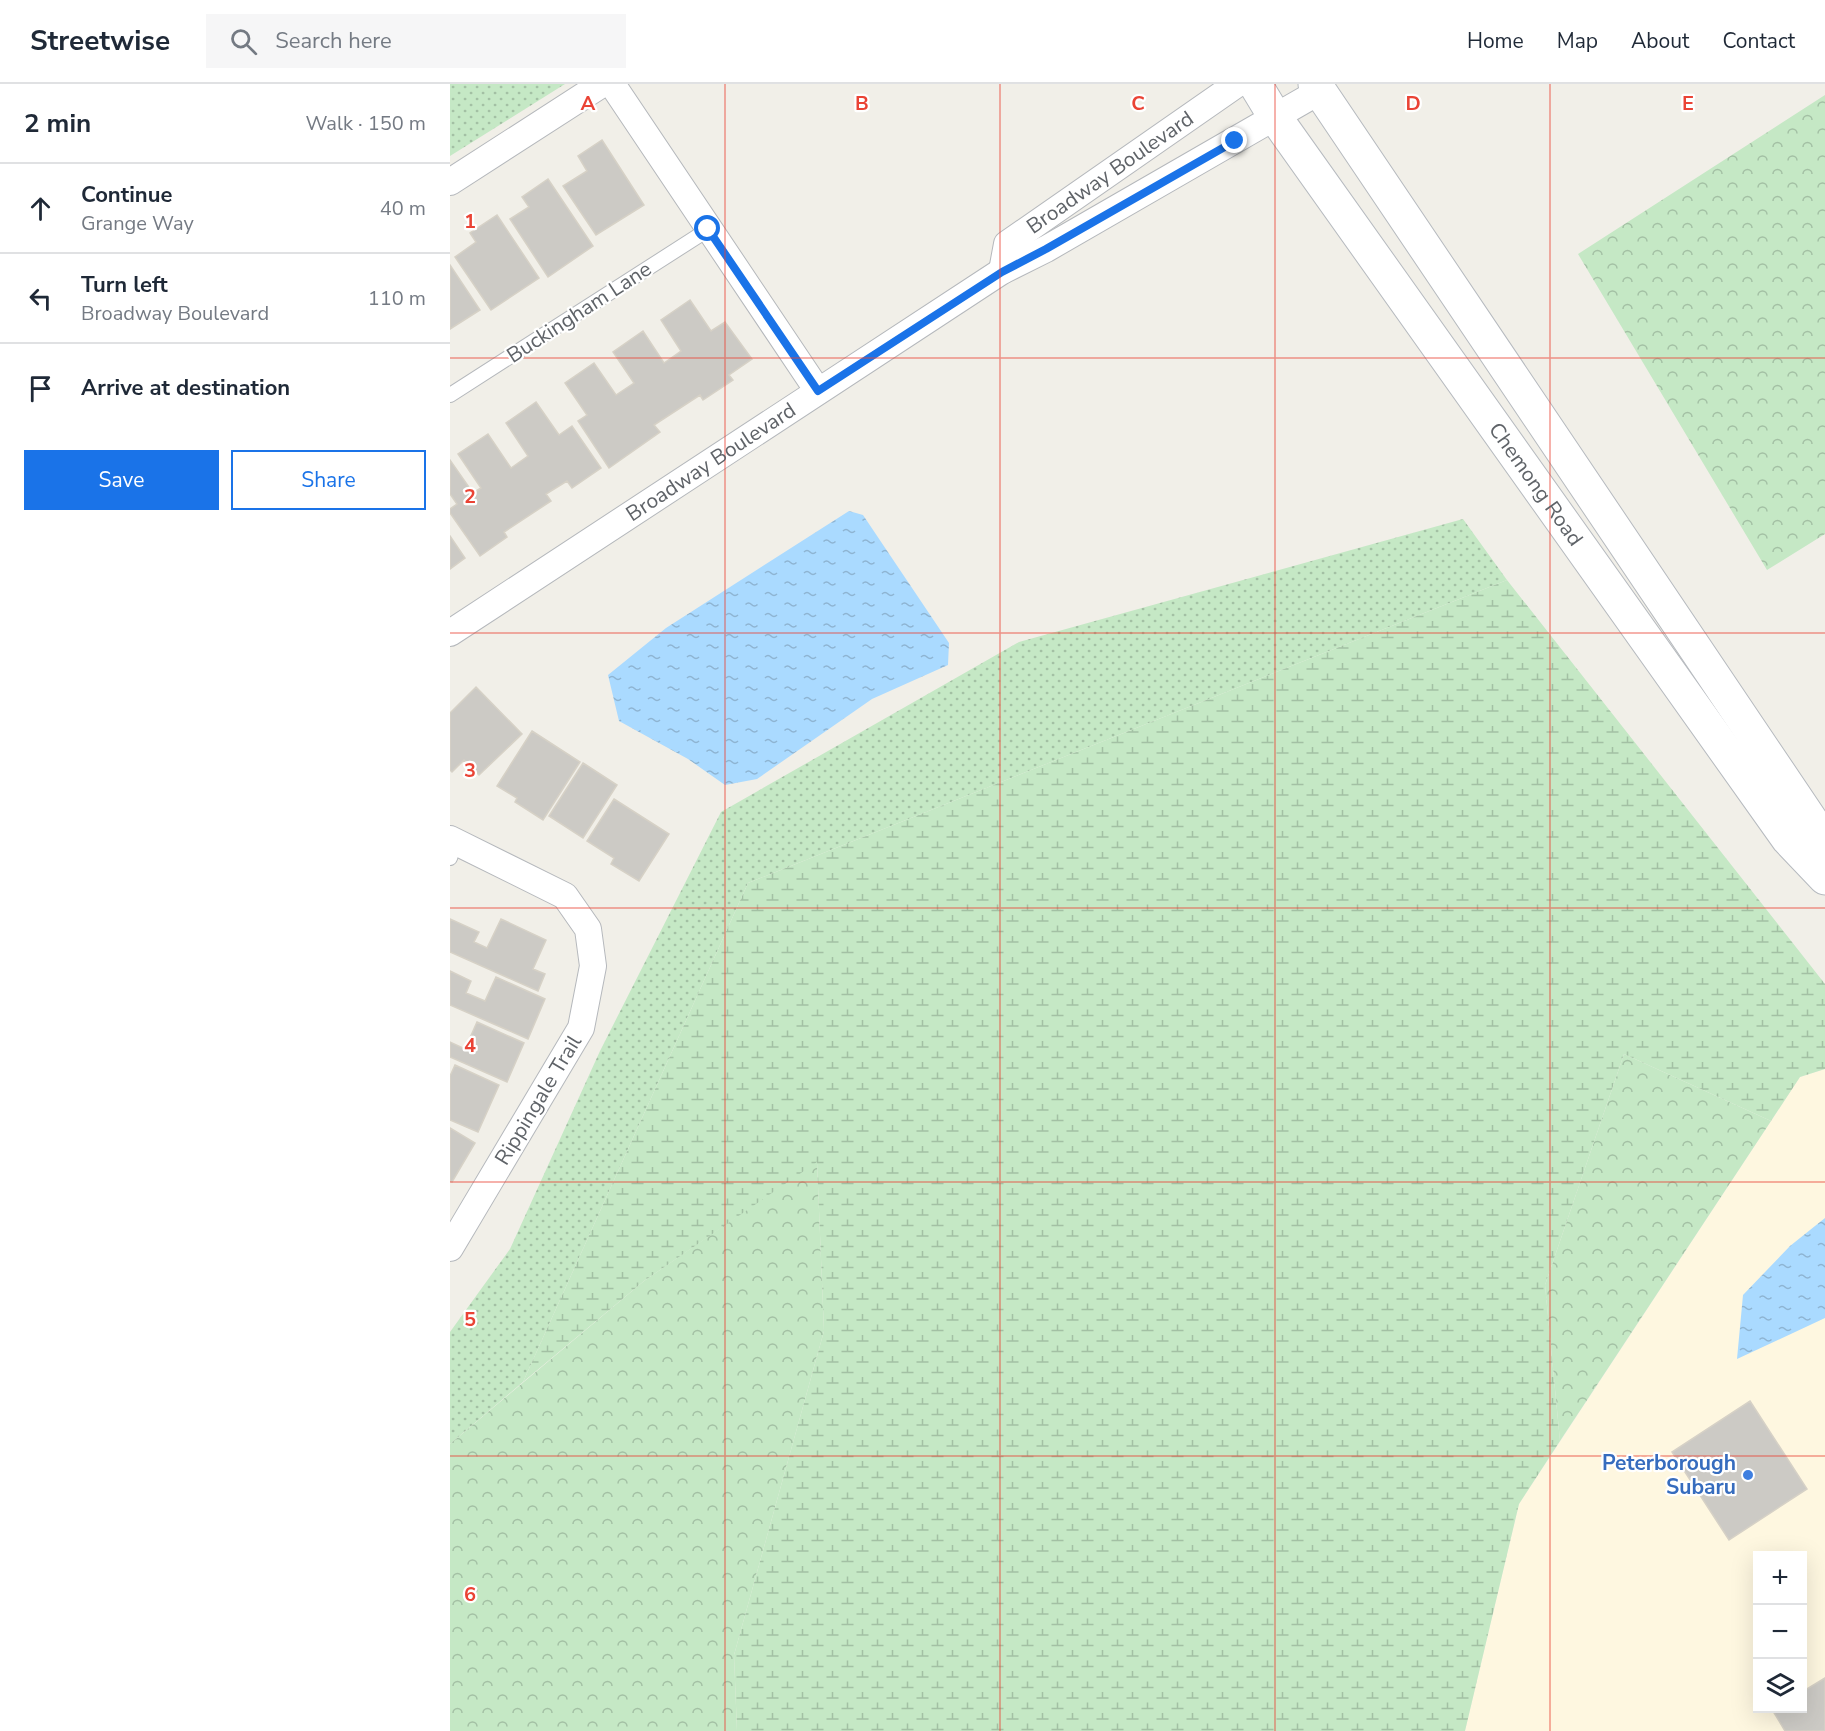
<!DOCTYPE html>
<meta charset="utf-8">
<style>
body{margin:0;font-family:"Nunito Sans",sans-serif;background:#f6f6f7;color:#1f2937}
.controls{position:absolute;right:18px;bottom:18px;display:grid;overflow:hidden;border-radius:0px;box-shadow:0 6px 24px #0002}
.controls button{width:54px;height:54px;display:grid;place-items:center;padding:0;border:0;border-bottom:2px solid #e0e1e3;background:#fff;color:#1f2937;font:30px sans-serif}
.stop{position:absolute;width:18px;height:18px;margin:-14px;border:4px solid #1a73e8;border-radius:50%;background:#fff}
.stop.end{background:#1a73e8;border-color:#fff;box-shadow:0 2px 6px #0008}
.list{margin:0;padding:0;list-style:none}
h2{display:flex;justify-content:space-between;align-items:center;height:78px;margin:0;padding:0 24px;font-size:26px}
h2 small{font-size:20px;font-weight:400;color:#747a83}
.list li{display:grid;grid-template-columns:39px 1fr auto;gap:18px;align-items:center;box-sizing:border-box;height:90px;padding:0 24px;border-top:2px solid #e0e1e3}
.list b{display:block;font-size:22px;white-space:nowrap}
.list p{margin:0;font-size:20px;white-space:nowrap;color:#747a83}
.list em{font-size:20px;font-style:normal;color:#747a83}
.actions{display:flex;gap:12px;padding:18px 24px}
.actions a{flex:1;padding:14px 0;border:2px solid #1a73e8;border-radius:0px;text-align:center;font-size:21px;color:#1a73e8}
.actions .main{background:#1a73e8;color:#fff}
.icon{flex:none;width:33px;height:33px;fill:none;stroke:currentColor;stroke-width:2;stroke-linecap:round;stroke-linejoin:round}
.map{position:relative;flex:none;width:1375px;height:1647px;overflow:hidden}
header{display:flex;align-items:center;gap:36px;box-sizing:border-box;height:84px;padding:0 30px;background:#fff;border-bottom:2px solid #e0e1e3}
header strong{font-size:28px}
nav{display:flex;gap:33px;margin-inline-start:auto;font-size:21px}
.search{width:420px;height:54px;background:#f6f6f7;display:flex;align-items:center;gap:15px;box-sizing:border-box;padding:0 21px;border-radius:0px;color:#747a83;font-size:22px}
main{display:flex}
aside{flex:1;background:#fff}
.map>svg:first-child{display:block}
</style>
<header>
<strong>Streetwise</strong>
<div class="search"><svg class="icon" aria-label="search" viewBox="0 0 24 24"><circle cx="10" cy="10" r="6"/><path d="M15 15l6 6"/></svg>Search here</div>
<nav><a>Home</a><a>Map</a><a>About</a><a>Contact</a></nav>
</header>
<main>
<aside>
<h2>2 min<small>Walk · 150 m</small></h2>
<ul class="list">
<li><svg class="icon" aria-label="ahead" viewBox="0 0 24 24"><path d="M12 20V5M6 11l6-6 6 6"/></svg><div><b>Continue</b><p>Grange Way</p></div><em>40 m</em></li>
<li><svg class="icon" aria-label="left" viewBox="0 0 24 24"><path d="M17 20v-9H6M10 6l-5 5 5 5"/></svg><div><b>Turn left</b><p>Broadway Boulevard</p></div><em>110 m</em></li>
<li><svg class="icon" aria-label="arrive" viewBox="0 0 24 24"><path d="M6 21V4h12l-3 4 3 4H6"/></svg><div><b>Arrive at destination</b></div></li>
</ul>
<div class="actions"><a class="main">Save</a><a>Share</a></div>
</aside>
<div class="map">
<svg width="1375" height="1647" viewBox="0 0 1375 1647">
<defs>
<pattern id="grass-dots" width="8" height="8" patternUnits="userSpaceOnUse" patternTransform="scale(1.5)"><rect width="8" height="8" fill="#c5e8c5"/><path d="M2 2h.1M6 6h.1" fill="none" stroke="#a3c0a4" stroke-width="1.8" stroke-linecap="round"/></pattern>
<pattern id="forest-crowns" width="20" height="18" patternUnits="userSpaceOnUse" patternTransform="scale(1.5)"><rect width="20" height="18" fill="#c5e8c5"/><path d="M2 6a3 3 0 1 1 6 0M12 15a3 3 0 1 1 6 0" fill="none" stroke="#a3c0a4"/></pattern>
<pattern id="wetland-marsh" width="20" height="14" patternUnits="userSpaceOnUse" patternTransform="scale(1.5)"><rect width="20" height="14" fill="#c5e8c5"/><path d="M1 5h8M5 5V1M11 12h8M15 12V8" fill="none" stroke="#a3c0a4"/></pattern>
<pattern id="water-ripples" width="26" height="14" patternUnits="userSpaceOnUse" patternTransform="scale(1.5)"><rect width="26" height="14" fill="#aadaff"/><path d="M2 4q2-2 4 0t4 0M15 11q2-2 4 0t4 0" fill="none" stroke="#8eb4d2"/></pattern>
</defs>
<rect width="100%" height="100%" fill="#f1efe8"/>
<path fill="#fef7e0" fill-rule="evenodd" d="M1375,985V1647H1015L1069,1420L1350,993ZM1308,1472H1352V1624H1308Z"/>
<path fill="url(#grass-dots)" d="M0,0H115L0,72Z
M1013,435L1057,496L298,799L73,1298L0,1360V1248L60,1165L150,967L271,728L569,558Z"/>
<path fill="url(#forest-crowns)" d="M1375,11V450L1317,486L1128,170Z
M1174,970L1321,1037L1110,1357L1095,1201Z
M367,1077L374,1247L284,1571L287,1647H0V1360L194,1197Z"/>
<path fill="url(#wetland-marsh)" d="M1057,496L1375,900V985L1350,993L1321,1037L1174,970L1095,1201L1110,1357L1069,1420L1015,1647H287L284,1571L374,1247L367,1078L194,1197L73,1298L298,799Z"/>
<path fill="url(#water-ripples)" d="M399,427L413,431L499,559L498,581L422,615L307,695L275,701L238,675L169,637L158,591L216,544Z
M1375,1134V1234L1287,1275L1293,1211L1340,1162Z"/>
<path fill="#cccac5" stroke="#d6d1c6" stroke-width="1.5" d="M152,56L194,121L146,151L113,102L137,87L128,72Z
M98,95L143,162L98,193L60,135L79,123L72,113Z
M47,131L89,194L41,226L5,173L26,158L20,149Z
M0,181L30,226L0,245Z
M240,216L261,247L275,238L302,275L279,291L283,296L253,316L250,311L204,341L210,348L159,384L128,337L137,331L115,299L144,279L166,311L184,299L163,268L193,247L214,279L231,267L211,236Z
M86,318L109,351L122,342L151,384L122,404L117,397L96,410L101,417L54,448L57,453L30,472L0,429V425L7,420L0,410V376L23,409L31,404L8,370L38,350L61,384L78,372L56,339Z
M0,452L15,474L0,485Z
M26,603L72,650L29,691L14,676L2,688L0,686V629Z
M82,647L130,678L93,736L65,718L67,714L47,702Z
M133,679L167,701L133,754L99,732Z
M164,715L219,750L189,797L161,780L164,774L137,757Z
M0,835L29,848L24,858L37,864L51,835L96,856L83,885L95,890L88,907L0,868Z
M0,887L21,897L16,909L35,917L46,893L95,915L78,955L0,921Z
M27,938L74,959L57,998L0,973V958L15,965Z
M5,981L49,1001L28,1048L0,1036V992Z
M0,1044L25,1059L2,1098L0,1097Z
M1300,1317L1357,1405L1279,1456L1222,1368Z
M1375,1594V1647H1335L1323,1627L1352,1624V1608Z"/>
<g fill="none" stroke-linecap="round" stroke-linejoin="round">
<defs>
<path id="service" d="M0,311L259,145
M0,774L5,759"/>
<g id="minor">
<path d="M162,0L368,307"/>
<path d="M0,98L152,0"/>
<path id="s1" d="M552,187L557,160L787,0"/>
<path id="s2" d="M0,549L552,187L596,165L870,7"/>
<path d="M0,755L115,812L138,845L143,882L131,944L0,1164"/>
</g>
<g id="secondary">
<path id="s3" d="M805,0L825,33L1338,755L1375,794"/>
<path d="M865,0L1375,757"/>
</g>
</defs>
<use href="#service" stroke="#b5b8bc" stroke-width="16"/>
<use href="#minor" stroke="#b5b8bc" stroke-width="28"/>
<use href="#secondary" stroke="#b6babf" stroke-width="35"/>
<use href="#service" stroke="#fff" stroke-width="14"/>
<use href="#minor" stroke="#fff" stroke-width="26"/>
<use href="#secondary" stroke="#fff" stroke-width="33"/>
</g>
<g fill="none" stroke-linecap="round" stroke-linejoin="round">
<path stroke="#1a73e8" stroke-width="8" d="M258,145L368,307L552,188L596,165L785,57"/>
</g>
<path fill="none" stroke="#ea4335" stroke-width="1.5" stroke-opacity="0.55" d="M275,0V1647M550,0V1647M825,0V1647M1100,0V1647M0,274H1375M0,549H1375M0,824H1375M0,1098H1375M0,1372H1375"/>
<circle fill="#3f7fe0" stroke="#fff" stroke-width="2" cx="1298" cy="1391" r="6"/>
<g text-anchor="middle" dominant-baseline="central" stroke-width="4.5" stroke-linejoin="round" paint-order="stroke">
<g font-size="21" fill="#5f6368" stroke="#fff">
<text stroke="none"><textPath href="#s1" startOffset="153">Broadway Boulevard</textPath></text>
<text transform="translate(129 228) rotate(-33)">Buckingham Lane</text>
<text stroke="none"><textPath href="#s2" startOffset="312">Broadway Boulevard</textPath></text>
<text stroke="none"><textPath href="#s3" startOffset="489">Chemong Road</textPath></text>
<text transform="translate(88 1016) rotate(-59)">Rippingale Trail</text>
</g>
<g font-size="21" font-weight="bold" fill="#366cbe" stroke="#fff" text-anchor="end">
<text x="1286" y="1379">Peterborough<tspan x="1286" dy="24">Subaru</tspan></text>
</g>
</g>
<g font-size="20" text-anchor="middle" font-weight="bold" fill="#ea4335" stroke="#fff" stroke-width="4.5" stroke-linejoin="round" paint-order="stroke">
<text x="138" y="26">A</text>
<text x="412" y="26">B</text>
<text x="688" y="26">C</text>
<text x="963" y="26">D</text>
<text x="1238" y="26">E</text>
<text x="20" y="144">1</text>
<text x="20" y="419">2</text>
<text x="20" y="693">3</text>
<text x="20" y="968">4</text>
<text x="20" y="1242">5</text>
<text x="20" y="1517">6</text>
</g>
</svg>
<div class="controls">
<button>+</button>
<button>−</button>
<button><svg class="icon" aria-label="layers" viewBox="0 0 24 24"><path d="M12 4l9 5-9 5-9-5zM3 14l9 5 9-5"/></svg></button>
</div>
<div class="stop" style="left:258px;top:145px"></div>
<div class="stop end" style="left:785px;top:57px"></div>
</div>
</main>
